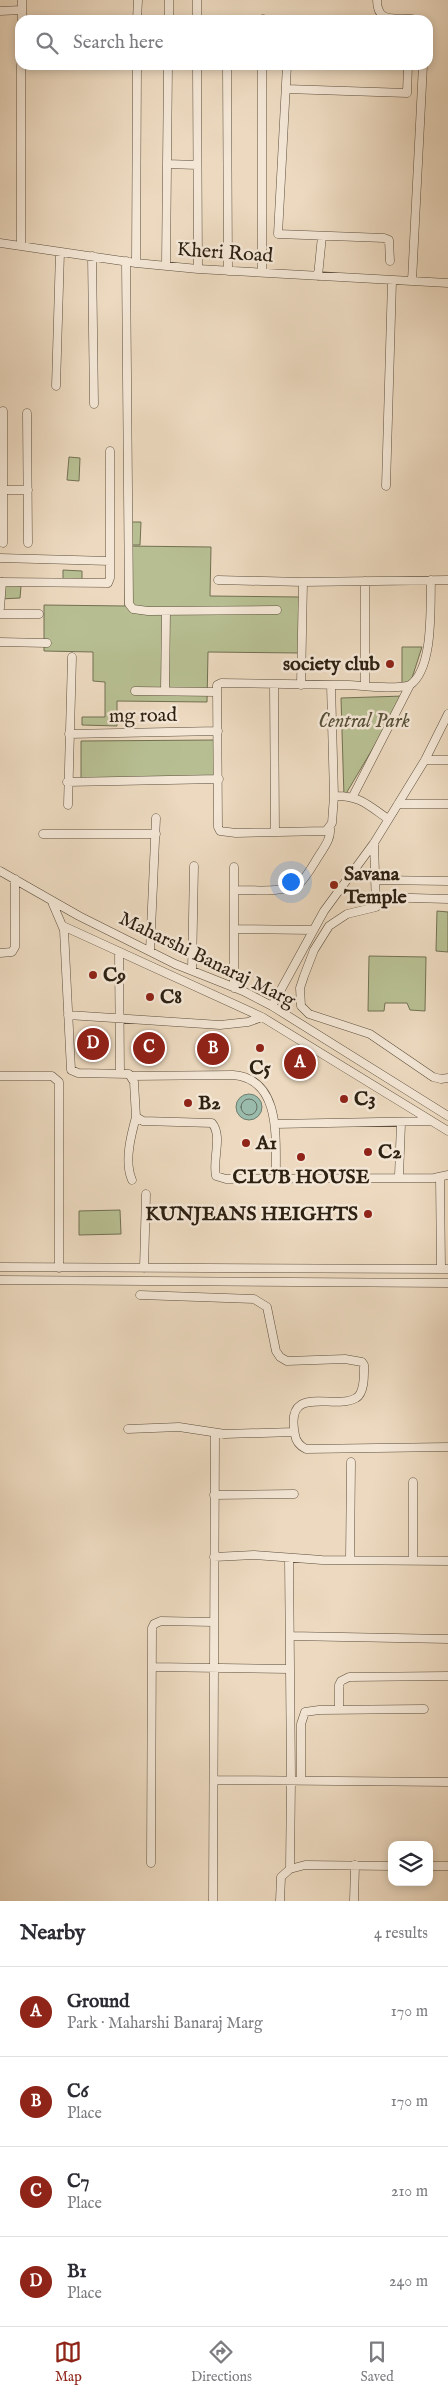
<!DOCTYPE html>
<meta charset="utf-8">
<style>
body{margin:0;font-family:"IM FELL English",serif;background:#f7f7f7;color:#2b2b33}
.controls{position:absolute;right:15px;bottom:15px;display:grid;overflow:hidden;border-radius:10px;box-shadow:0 2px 8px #0003}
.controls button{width:45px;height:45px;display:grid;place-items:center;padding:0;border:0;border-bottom:1px solid #e1e1e2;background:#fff;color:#2b2b33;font:25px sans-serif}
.you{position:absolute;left:290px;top:881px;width:18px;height:18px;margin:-12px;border:4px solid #fff;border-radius:50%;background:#1a73e8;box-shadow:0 0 0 8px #1a73e833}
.badge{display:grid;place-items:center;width:32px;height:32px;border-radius:50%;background:#8f2418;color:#fff;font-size:16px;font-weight:700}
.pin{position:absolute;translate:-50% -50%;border:2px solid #fff;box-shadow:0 1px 5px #0006}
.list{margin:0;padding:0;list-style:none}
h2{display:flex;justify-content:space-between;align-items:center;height:65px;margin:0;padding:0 20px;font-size:21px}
h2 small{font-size:16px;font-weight:400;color:#7c7c81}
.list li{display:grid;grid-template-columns:32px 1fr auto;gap:15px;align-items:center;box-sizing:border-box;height:90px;padding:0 20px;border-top:1px solid #e1e1e2}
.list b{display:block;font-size:19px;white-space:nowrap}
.list p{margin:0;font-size:16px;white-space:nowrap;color:#7c7c81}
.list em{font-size:16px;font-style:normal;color:#7c7c81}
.icon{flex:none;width:28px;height:28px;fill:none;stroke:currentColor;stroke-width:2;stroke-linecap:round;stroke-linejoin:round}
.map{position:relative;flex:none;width:448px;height:1901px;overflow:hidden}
.search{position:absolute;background:#fff;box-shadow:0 2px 8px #0003;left:15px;right:15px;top:15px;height:55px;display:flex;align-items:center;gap:12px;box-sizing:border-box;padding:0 18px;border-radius:15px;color:#7c7c81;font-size:19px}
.sheet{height:425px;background:#fff}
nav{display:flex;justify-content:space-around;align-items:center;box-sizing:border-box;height:70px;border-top:1px solid #e1e1e2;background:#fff;font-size:14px;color:#7c7c81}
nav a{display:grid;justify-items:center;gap:2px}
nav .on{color:#8f2418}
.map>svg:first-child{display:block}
</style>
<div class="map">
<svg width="448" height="1901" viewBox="0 0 448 1901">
<rect width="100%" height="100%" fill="#ecd9bf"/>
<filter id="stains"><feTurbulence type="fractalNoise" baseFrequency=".004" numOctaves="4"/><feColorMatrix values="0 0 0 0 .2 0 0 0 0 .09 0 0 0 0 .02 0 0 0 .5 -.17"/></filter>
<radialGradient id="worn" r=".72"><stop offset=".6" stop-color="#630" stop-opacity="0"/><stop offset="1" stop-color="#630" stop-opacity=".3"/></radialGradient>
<path fill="#b7bf92" stroke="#727052" d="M69,457L80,458L79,481L67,480Z
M131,522H141L140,545H130Z
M126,546L211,547L210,596L299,597V653L208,652L207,702L117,701V726L82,725V717H105V682L93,681V652L44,651V605L125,606Z
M63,570L82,571V584H63Z
M0,585L21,586L20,598L0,599Z
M402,647H422L410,684H402Z
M404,696L344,797L341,698Z
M215,740V779L81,780V741Z
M437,911L448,912V952L436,951Z
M369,956L426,957L425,1011L410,1010L407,1003H385L384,1011H368Z
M120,1210L121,1234L79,1235V1211Z"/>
<path fill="#9abbac" stroke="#6e7d6e" d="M236 1107a13 13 0 1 1 26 0a13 13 0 1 1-26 0Z"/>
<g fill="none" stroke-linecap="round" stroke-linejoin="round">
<path stroke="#646e5f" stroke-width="1" d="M241 1107a8 8 0 1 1 16 0a8 8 0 1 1-16 0Z"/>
<defs>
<path id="minor" d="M197,0V20
M377,0C377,27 400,15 417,20
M0,11L22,10
M22,20V0
M137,20L138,0
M169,20V0
M263,20V19
M197,65L198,269
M227,65L228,271
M287,65L278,234L384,238L389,240L390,261
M286,89L407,93L408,65
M167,164L197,165
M0,243L136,263L198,269L448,283
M21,246V65
M92,256L94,404
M126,261L129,604L133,609L148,611L277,610
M136,263L137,65
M166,265L168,65
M262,272V65
M318,276L322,236
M412,281L423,65
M56,386L60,252
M3,411V543
M27,413L28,543
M386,486L392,281
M0,490H28
M0,558L110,561
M218,580L303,582L448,580
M365,581V686
M0,582L108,583L110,578V451
M0,608L2,582
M0,614H39
M0,642L47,643
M274,684L275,832
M301,685L303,582
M331,685L334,796L332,823L326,831L236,833L220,831L218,827L217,685L221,683C264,684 306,684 349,685C365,686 395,690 410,685C434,668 430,607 431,580
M135,691L216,692
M165,691L166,611
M69,734L218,731
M425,760H448
M67,782L219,779
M334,796C359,795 368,805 388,819
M353,796L410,685
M398,804H448
M68,805L72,657
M43,834H156
M374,843L376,907L347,914L329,926L314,950L304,976L300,988L301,1006L309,1014L370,1034L433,1077L441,1079L448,1078
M0,871L79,916L175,964L243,991L272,1006L448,1116
M376,880L448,881
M234,890C250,890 288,893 300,883C308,875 314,863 320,854C325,846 331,838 330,829
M376,897L448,899
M52,902L64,930L71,1070L78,1073L129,1074L134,1082L136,1117L143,1121L212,1123C223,1136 212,1160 216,1176L226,1179L434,1178L448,1175
M63,926L262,1017L448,1131
M234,929L313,930
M150,951L156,818
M119,952L120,1072
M0,953L12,952L15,947V879
M192,970L194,866
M234,988V867
M272,1006L324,911L374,843L398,804L425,760L448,714
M68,1015L220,1025L248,1022L262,1017
M0,1076H52L59,1082V1268
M131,1076L233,1075C283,1079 275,1142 276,1178
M275,1124L431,1121
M399,1176L401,1123
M440,1177L441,1269
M132,1180C124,1162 131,1135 136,1117
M0,1267L448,1269
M144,1268L146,1194
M0,1280L448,1283
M140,1295L254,1299L267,1307L276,1351L280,1357L287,1361L345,1359L362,1362L364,1365C364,1374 365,1393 356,1398C334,1411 284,1382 295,1435C296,1442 300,1446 306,1449L448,1447
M128,1429L179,1427L225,1434L294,1432
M413,1482V1560
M214,1495L294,1494
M214,1557L254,1555L322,1560L448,1561
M289,1558L291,1779L290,1869
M350,1560L351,1462
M290,1636L448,1639
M152,1667L289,1669
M339,1710V1685L341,1681L349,1677L448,1676
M214,1780L448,1782
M301,1780V1724L305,1712L319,1710L424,1709
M151,1863L152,1628L154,1624L161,1621L213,1622
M429,1866H448
M213,1901L215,1434
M280,1901L281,1877L290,1869L305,1865L392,1866
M354,1901L355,1865"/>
</defs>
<use href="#minor" stroke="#5d4f3d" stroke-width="9"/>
<use href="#minor" stroke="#f3e6d5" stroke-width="8"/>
</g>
<g fill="#8f2418" stroke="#f3e6d5" stroke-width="2">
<circle cx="390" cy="664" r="5"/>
<circle cx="334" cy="885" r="5"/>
<circle cx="93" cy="975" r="5"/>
<circle cx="150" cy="997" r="5"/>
<circle cx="260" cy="1048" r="5"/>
<circle cx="344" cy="1099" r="5"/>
<circle cx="188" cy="1103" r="5"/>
<circle cx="246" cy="1143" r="5"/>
<circle cx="368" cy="1152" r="5"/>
<circle cx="301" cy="1157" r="5"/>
<circle cx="368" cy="1214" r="5"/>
</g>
<g text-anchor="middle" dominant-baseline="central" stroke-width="5" stroke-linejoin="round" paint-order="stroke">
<g font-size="20" fill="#2d2112" stroke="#f3e6d5">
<text transform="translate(225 253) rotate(4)">Kheri Road</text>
<text transform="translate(143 716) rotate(-1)">mg road</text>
<text transform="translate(207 960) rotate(26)">Maharshi Banaraj Marg</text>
</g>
<g font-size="20" font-weight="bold" fill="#2d2112" stroke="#f3e6d5" text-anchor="start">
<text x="380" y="664" text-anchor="end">society club</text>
<text x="344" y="874">Savana<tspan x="344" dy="23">Temple</tspan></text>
<text x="103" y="975">C9</text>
<text x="160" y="997">C8</text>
<text x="260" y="1068" text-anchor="middle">C5</text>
<text x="354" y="1099">C3</text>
<text x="198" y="1103">B2</text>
<text x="256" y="1143">A1</text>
<text x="378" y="1152">C2</text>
<text x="301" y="1177" text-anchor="middle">CLUB HOUSE</text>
<text x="358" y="1214" text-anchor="end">KUNJEANS HEIGHTS</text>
</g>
<g font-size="20" font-style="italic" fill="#565038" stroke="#f3e6d5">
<text x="364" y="721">Central Park</text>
</g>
</g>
<rect width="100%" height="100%" filter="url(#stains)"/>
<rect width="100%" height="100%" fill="url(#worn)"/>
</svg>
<div class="controls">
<button><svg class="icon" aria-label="layers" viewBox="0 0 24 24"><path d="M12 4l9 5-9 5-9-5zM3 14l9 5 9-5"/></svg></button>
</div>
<div class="you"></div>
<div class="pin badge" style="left:300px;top:1063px">A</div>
<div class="pin badge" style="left:213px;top:1049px">B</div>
<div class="pin badge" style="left:149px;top:1048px">C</div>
<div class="pin badge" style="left:93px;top:1044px">D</div>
<div class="search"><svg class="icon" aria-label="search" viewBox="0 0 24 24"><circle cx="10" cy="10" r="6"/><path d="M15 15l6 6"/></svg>Search here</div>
</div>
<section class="sheet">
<h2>Nearby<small>4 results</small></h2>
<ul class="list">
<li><span class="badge">A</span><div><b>Ground</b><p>Park · Maharshi Banaraj Marg</p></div><em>170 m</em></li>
<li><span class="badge">B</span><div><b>C6</b><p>Place</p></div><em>170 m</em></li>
<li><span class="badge">C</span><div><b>C7</b><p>Place</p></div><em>210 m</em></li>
<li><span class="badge">D</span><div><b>B1</b><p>Place</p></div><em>240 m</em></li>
</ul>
</section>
<nav>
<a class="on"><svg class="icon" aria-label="map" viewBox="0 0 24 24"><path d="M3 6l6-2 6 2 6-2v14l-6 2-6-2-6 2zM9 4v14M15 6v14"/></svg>Map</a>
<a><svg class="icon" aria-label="directions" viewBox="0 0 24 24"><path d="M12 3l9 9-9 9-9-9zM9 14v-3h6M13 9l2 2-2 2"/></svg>Directions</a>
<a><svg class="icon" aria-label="saved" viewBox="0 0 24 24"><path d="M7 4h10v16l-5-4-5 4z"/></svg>Saved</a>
</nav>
